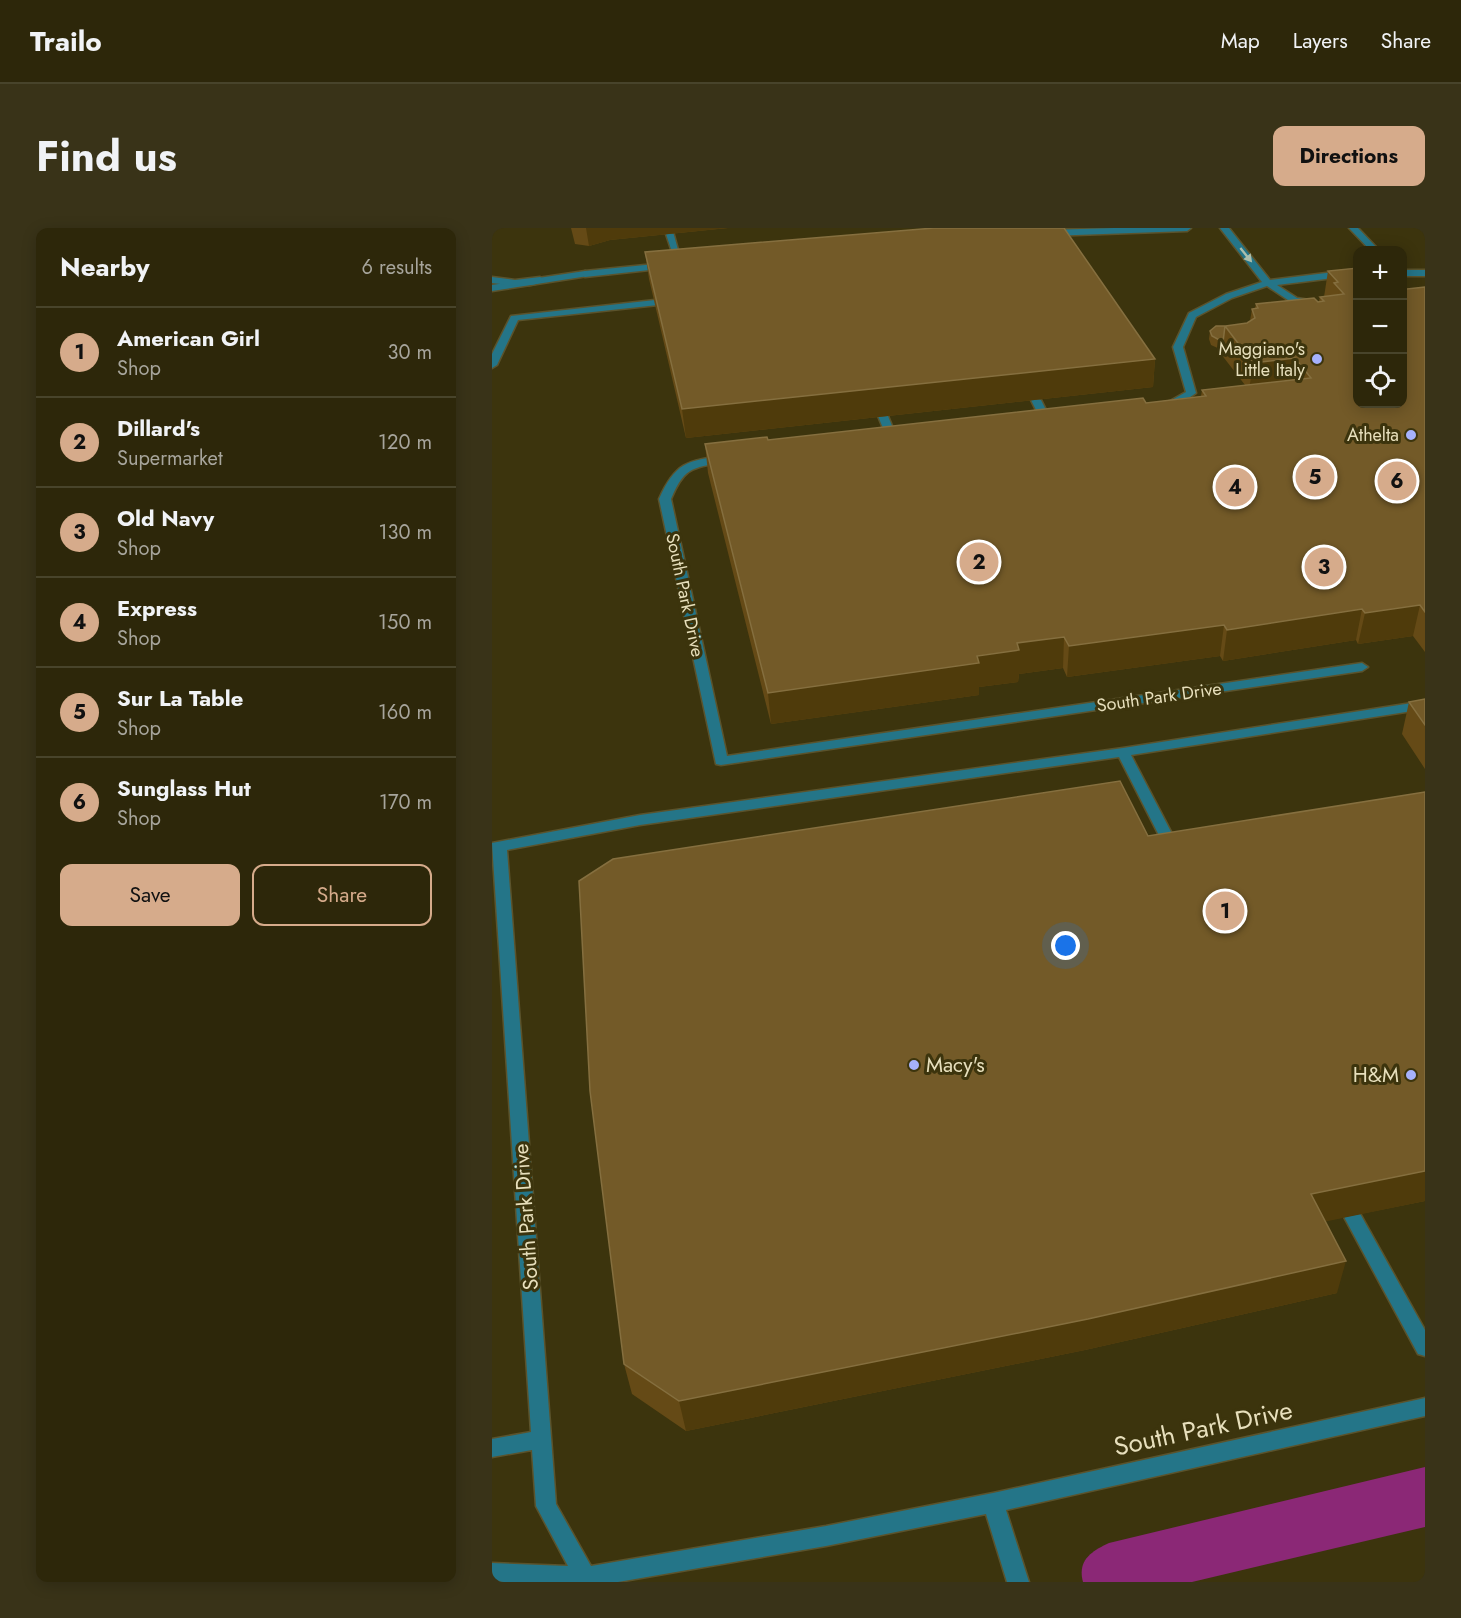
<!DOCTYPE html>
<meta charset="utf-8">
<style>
body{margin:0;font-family:Jost,sans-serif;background:#393318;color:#f1f3f6}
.controls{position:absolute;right:18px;top:18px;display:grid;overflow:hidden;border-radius:12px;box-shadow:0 3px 15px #0003}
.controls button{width:54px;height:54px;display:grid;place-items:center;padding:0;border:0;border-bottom:2px solid #48442b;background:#2d270a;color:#f1f3f6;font:30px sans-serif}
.you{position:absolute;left:574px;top:718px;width:21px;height:21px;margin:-15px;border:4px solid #fff;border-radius:50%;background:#1a73e8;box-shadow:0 0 0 9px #1a73e833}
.badge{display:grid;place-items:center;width:39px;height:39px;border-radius:50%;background:#d6ab8b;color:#111;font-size:20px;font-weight:700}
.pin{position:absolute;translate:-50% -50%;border:3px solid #fff;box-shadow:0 2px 6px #0006}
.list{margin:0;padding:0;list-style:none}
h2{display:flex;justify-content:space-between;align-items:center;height:78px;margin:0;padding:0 24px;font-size:26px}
h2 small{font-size:20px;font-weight:400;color:#a7a59c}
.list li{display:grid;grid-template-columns:39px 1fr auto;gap:18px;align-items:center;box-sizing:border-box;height:90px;padding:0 24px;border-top:2px solid #48442b}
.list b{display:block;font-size:22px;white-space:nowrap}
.list p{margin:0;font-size:20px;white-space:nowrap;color:#a7a59c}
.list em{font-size:20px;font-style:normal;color:#a7a59c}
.actions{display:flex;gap:12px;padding:18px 24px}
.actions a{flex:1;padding:14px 0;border:2px solid #d6ab8b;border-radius:12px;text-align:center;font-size:21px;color:#d6ab8b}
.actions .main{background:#d6ab8b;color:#111}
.icon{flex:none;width:33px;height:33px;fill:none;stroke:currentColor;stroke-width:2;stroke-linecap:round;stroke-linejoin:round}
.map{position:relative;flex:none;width:933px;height:1354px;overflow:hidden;border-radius:12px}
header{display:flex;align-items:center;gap:36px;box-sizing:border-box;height:84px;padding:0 30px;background:#2d270a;border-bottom:2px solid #48442b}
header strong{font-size:28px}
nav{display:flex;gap:33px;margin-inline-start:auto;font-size:21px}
.intro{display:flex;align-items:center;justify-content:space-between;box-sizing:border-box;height:144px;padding:0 36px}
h1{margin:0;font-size:42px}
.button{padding:15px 27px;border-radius:12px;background:#d6ab8b;color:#111;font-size:21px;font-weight:700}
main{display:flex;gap:36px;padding:0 36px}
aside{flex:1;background:#2d270a;border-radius:12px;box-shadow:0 3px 15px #0003}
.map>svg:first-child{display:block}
</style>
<header>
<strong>Trailo</strong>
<nav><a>Map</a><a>Layers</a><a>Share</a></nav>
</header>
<div class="intro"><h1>Find us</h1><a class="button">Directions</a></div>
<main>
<aside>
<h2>Nearby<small>6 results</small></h2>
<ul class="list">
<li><span class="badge">1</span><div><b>American Girl</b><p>Shop</p></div><em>30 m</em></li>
<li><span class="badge">2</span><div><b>Dillard's</b><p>Supermarket</p></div><em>120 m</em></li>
<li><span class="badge">3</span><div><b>Old Navy</b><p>Shop</p></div><em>130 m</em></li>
<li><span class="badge">4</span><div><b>Express</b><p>Shop</p></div><em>150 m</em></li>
<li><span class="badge">5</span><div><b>Sur La Table</b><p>Shop</p></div><em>160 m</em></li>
<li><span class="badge">6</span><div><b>Sunglass Hut</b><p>Shop</p></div><em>170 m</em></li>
</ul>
<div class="actions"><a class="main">Save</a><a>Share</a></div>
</aside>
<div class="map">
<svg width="933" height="1354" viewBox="0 0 933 1354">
<rect width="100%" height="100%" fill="#3c340d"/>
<path fill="#8b2876" d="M933,1239V1299L700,1354H591C585,1332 600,1323 617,1315Z"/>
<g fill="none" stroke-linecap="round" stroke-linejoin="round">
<defs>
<path id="service" d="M172,0H180L188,29L181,27Z
M622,0H699L695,3L556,8L552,5L556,2Z
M728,0H737L778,52L866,41V47L785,57L805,70L823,73V77L799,74L775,58L740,70L704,89L691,119L704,165L685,178L669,179V175L678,173L694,164L681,119L697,85L734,66L770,54Z
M857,0H866L887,22H878Z
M173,35L178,38L176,40L93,49L88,46L93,43Z
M910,42H933V48H910Z
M163,72L168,75L166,77L26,92L5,137L0,140V126L19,88Z
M544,169L549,172L559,192L558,194L549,192L539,172Z
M391,185L396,188L405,210L404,212H396L395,210L386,188Z
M233,228L238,231L237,233C203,241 194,235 179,271L235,528L870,435L876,439L870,443L229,537L224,536L167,271C183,235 195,232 233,228Z
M933,473V481L639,527L689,623L682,628L675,623L627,529L148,597L15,622L64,1276L99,1338L334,1298L501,1265L933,1170V1188L514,1282L537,1354H515L494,1286L334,1318L126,1354H0V1335L76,1338L44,1278L40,1222L0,1229V1211L39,1204L0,615L148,587L631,520Z
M860,980L866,982L933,1102V1128L926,1126L851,987L854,982Z"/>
<path id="minor" d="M93,43L96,44V48L0,63V57Z"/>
<path id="tertiary" d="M0,49L23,52L48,49L53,52C39,61 16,57 0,55Z"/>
</defs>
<use href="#service" stroke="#5b532c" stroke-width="3"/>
<use href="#minor" stroke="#5b532c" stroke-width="3"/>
<use href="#tertiary" stroke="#5b532c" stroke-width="3"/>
<use href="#service" fill="#247588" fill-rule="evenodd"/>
<use href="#minor" fill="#247588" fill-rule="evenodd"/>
<use href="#tertiary" fill="#247588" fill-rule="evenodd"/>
</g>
<path fill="#654a16" d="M79,0H236L118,12L97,18L83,16Z
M153,24L663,131L661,159L194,210L157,51Z
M836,43L915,61L933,59V424L921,408L866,416L864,412L731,433L728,428L575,449L571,440L527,446L526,454L487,459V467L279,496L216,245L213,216L276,212L654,175L709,168L710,162L753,157L729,126L730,122L719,117L717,111L718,103L735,98L755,95L758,93L760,81L763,80L764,76L827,73L828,69H832Z
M933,471V541L910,506L917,474Z
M933,564V973L833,993L845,1065L593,1122L194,1203L140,1166L132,1136L656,608Z"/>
<path fill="#4f3b0b" d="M94,0H236L118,12L97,18Z
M803,130L799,159L757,163L761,135Z
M663,131L661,159L194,210L190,181Z
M928,377L921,408L866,416L873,385Z
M870,381L864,412L731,433L735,402Z
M732,397L728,428L575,449L577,418Z
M572,409L571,440L527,446L526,454L487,459V467L279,496L276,465L485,428L525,415Z
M933,943V973L812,998L819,966Z
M854,1033L845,1065L593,1122L194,1203L187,1173Z"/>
<path fill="#735a28" stroke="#856f3f" stroke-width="1.5" d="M442,0H572L663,131L190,181L153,24Z
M866,40V176H910V56L915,61L933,59V384L928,377L873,385L870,381L735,402L732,397L577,418L572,409L525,415L527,422L485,428L487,435L276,465L213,216L275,209L276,212L651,170L654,175L714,168L710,162L819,150L803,130L761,135L733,98L755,95L763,90L760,81L766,80L764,76L822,70L826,74L832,73L828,69L852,66L842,55L846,54L836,43Z
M724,98H735H733L731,114L720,108L718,103Z
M933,471V497L917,474Z
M628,553L656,608L933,564V943L819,966L854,1033L596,1091L187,1173L132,1136L98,863L87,653L121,631Z"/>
<defs><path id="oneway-solid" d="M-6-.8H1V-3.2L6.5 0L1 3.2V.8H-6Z" transform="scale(1.5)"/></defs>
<use fill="#acbfac" href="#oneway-solid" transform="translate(754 27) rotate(51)"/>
<g fill="#a6b1fc" stroke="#3c340d" stroke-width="2">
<circle cx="825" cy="131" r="6"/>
<circle cx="919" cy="207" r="6"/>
<circle cx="422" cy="837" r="6"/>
<circle cx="919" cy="847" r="6"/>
</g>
<g text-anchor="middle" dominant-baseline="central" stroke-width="6" stroke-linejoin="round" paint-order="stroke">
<g font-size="18" fill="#e7dfbc" stroke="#3c340d" text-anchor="end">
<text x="813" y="121">Maggiano's<tspan x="813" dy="21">Little Italy</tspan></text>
<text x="907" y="207">Athelta</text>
</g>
<g font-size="18" fill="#e7dfbc" stroke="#3c340d">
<text transform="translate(193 367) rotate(78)">South Park Drive</text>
<text transform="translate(667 469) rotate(-8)">South Park Drive</text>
</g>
<g font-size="21" fill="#e7dfbc" stroke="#3c340d" text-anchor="start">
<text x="434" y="837">Macy's</text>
<text x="907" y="847" text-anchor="end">H&amp;M</text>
</g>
<g font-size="21" fill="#e7dfbc" stroke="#3c340d">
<text transform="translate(34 989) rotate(-94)">South Park Drive</text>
</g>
<g font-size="26" fill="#e7dfbc" stroke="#3c340d">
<text transform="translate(711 1200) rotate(-12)">South Park Drive</text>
</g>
</g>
</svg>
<div class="controls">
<button>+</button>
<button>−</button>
<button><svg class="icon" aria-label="locate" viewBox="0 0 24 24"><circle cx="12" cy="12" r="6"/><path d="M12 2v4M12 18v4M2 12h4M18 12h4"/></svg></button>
</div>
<div class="you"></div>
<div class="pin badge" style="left:733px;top:683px">1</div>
<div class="pin badge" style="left:487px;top:334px">2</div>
<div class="pin badge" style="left:832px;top:339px">3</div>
<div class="pin badge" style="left:743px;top:259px">4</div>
<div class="pin badge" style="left:823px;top:249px">5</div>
<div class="pin badge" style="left:905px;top:253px">6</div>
</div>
</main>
